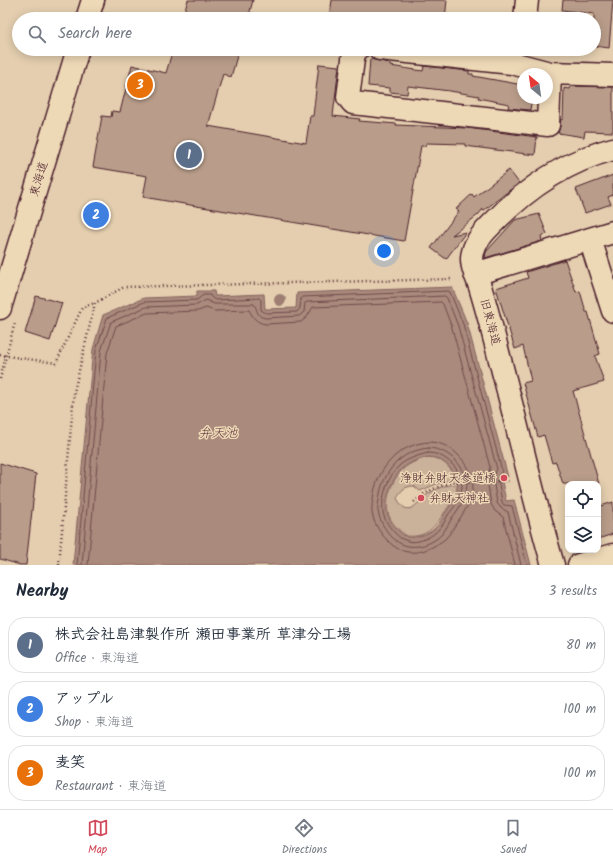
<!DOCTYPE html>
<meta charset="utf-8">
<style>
body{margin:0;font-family:Kalam,"Klee One",sans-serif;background:#f2f2f3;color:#1f2937}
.controls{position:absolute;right:12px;bottom:12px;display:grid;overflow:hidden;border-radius:8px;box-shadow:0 2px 10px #0003}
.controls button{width:36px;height:36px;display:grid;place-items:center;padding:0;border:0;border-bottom:1px solid #e0e1e3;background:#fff;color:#1f2937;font:20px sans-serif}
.compass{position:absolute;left:517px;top:68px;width:36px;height:36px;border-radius:50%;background:#fff;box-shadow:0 2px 10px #0003;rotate:331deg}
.you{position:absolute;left:384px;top:251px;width:14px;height:14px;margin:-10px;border:3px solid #fff;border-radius:50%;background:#1a73e8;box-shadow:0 0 0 6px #1a73e833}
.badge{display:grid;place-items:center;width:26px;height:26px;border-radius:50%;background:#d1495b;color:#fff;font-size:13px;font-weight:700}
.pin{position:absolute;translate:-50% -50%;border:2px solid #fff;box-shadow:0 1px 4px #0006}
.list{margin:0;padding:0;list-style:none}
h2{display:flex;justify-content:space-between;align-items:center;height:52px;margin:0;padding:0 16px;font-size:17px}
h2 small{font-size:13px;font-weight:400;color:#747a83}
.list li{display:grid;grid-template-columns:26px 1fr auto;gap:12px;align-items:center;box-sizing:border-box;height:56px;margin:0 8px 8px;padding:0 8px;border:1px solid #e0e1e3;border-radius:16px}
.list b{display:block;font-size:15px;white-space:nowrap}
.list p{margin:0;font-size:13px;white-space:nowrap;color:#747a83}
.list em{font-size:13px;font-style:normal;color:#747a83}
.icon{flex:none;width:22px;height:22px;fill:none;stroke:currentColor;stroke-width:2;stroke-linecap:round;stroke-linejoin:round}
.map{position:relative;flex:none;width:613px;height:565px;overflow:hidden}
.search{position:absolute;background:#fff;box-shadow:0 2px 10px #0003;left:12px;right:12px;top:12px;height:44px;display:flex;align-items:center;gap:10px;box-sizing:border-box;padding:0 14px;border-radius:22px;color:#747a83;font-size:15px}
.sheet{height:244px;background:#fff}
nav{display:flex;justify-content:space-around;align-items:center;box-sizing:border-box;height:56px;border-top:1px solid #e0e1e3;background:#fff;font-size:11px;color:#747a83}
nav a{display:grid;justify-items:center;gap:2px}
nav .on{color:#d1495b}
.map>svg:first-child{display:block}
</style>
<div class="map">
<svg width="613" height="565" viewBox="0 0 613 565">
<rect width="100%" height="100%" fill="#e4ceaf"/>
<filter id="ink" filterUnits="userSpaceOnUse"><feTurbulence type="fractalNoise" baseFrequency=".025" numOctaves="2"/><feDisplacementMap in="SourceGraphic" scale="8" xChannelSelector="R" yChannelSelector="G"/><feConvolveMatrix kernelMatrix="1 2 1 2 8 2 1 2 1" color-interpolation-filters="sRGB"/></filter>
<g filter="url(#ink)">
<path fill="#cab199" stroke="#8a6862" d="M429,457C442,458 450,467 456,478L434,485L420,491L414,486C405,486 400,491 397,498C408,521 418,501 428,494C436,489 448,483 457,485C456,497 451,503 444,513C435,527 426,538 407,536C399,531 390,522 388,512C385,498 393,478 403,469C410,463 420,459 429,457Z"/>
<path fill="#a98a7c" stroke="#835f5c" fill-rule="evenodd" d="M452,287L467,323L508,477H501L506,501L514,500L531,565H73L93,349L103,315L144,298L197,296V291H214L215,296L264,294L265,309L296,308L297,293ZM429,457C446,458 462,476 457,494C454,501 450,506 446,512C442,517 440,524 435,528C428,535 417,538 407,537C398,532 390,523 387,513C383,500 393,477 403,468C410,462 420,458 429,457Z"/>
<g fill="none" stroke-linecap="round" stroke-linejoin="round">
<path stroke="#704a4b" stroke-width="1" d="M430,442C442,443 451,447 459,456C481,477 474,499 458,521C454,526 451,533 446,538C443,541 439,543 436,545C418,555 402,556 387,540C381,534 375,525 373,517C371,511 372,505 373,499C376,469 399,443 430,442Z
M429,448C440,449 448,453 456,461C475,481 466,499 452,518C449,523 446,529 442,534C430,547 406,552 393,538C387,532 381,524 379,515C377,510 378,505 379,500C382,472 401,450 429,448Z
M428,453C437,453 445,457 452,464C457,469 462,477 462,485C462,497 455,506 448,515C445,520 443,526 438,530C431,538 415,545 405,540C401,539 398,536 395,533C390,528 384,520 383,512C381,496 388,476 400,465C407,459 419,455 428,453Z
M77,565L96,350L107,318L144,302L197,300L203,295H210L212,298L215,300L259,298L261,300V310L266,313L297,312L300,308L301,298L302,297L448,291L450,292L463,324L502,471L498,478L502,502L504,505L512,506L527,565
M82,565L101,351L111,322L146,307L197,305L206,300L214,304H254C258,310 256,317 266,318L299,316L304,312L305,303L307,302L445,296L447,298L458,326L497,469L493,479L497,503L501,508L508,512L521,565
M88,565L107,353L116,326L147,313L198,311L206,308L215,311L249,310C253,317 256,323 266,324L301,322L307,317L313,307L441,302L443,304L452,328L490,467L487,479L491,504L495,511L503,517L515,565"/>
</g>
<path fill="#b99d8a" stroke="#4a1f2b" d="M188,0H253L248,19H182Z
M332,0H447L445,19H368L330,14Z
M563,0H613L609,48L594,46V14L562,10Z
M173,49H239L231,77L223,74L208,126L306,143L310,116H313L319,64L339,66L333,116L360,119L359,121L397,124L396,125L467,128L537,137L535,155L465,146V144L426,143V146H421L404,241L143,197L147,176L93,167L102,116L111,117L112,111L120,112L132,65L166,73Z
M370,59L390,63V66L423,71L424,66L469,71V74H473V76L523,85V98H532L530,110L508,108L509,104L478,98L479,96L450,91L408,86L407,94L390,92V88L368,86Z
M571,86L613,87V132L585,131L584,137L558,133L560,126L561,119H563L564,88L570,89Z
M509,170L519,183L483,211V209L478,215L452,235L466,232L446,259L431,248L459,211L456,209L472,194L474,197Z
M613,175V195L608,197L611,204L585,213L576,189Z
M539,214L547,234L541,236L542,241L485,258L486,252L515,220Z
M565,260L576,292L580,291L586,312H588L600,354L595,356L604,382L573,391L599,484H563L556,462L552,463L544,435L538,437L523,383L531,381L523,346L515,349L496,288L528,278L526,272Z
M36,296L62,303L50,341L25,333Z
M0,463L36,474L26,565H20L0,559Z
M613,502V534L598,539V507Z"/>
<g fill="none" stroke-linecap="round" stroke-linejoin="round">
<defs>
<path id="minor" d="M525,19L527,0
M358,49L354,52L348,97L353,103L548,125L550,73
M380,49L512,63L550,73L613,75
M590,239L613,311
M475,274L613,232
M553,565C533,497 518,428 500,360C494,337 488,313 481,290C478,278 469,265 473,252C476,240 485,231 493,223C526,189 567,161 613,149
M579,565L613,555"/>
<path id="highway" d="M87,19L93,0
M0,308L78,49"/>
</defs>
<use href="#minor" stroke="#4a1f2b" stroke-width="25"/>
<use href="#highway" stroke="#4a1f2b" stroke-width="25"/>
<path stroke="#4a1f2b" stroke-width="2.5" stroke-dasharray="1 3" stroke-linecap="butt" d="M0,355L56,363L82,308L94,303
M0,379L15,322
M414,502L424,494L433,489L451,482L509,481
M59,565L74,392L95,303L124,287L453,279"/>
<use href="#minor" stroke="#eed9b7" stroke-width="22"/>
<use href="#highway" stroke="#eed9b7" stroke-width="22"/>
</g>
<circle fill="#9e7e72" cx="280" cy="300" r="6"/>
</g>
<g fill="#d1495b" stroke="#eed9b7" stroke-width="1.5">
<circle cx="504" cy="478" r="4"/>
<circle cx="421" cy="498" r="4"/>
</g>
<g text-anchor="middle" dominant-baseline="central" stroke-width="3" stroke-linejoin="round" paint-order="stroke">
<g font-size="12" fill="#4a1f2b" stroke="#eed9b7">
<text transform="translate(39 179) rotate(-73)">東海道</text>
<text transform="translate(490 322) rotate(75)">旧東海道</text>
</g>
<g font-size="12" fill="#4a1f2b" stroke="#eed9b7" text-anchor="end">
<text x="496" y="478">浄財弁財天参道橋</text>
<text x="429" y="498" text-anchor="start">弁財天神社</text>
</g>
<g font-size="13" font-style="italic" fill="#623a3f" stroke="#eed9b7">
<text x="218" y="433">弁天池</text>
</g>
</g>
</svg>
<div class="controls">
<button><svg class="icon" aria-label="locate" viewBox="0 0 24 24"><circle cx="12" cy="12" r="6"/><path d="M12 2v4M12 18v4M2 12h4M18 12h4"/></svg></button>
<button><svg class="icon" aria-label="layers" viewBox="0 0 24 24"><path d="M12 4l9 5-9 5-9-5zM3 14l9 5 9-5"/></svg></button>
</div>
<svg class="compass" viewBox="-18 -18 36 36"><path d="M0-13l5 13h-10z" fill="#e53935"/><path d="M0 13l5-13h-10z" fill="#747a83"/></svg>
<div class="you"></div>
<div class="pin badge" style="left:189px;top:155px;background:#5c6f8a">1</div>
<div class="pin badge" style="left:96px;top:215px;background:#3f7fe0">2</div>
<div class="pin badge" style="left:140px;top:85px;background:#e8710a">3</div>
<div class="search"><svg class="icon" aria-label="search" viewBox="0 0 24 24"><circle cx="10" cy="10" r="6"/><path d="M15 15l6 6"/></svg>Search here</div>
</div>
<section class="sheet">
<h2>Nearby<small>3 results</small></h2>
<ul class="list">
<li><span class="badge" style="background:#5c6f8a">1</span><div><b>株式会社島津製作所 瀬田事業所 草津分工場</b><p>Office · 東海道</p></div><em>80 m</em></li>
<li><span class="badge" style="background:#3f7fe0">2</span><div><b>アップル</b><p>Shop · 東海道</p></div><em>100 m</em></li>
<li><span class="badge" style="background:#e8710a">3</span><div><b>麦笑</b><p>Restaurant · 東海道</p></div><em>100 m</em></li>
</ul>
</section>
<nav>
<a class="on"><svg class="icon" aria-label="map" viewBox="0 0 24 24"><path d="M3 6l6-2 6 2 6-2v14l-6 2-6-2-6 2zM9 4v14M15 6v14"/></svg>Map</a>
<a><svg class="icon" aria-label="directions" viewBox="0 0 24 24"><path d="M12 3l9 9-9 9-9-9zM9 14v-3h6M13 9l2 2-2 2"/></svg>Directions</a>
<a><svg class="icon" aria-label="saved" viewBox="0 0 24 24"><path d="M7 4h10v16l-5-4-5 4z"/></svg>Saved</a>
</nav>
